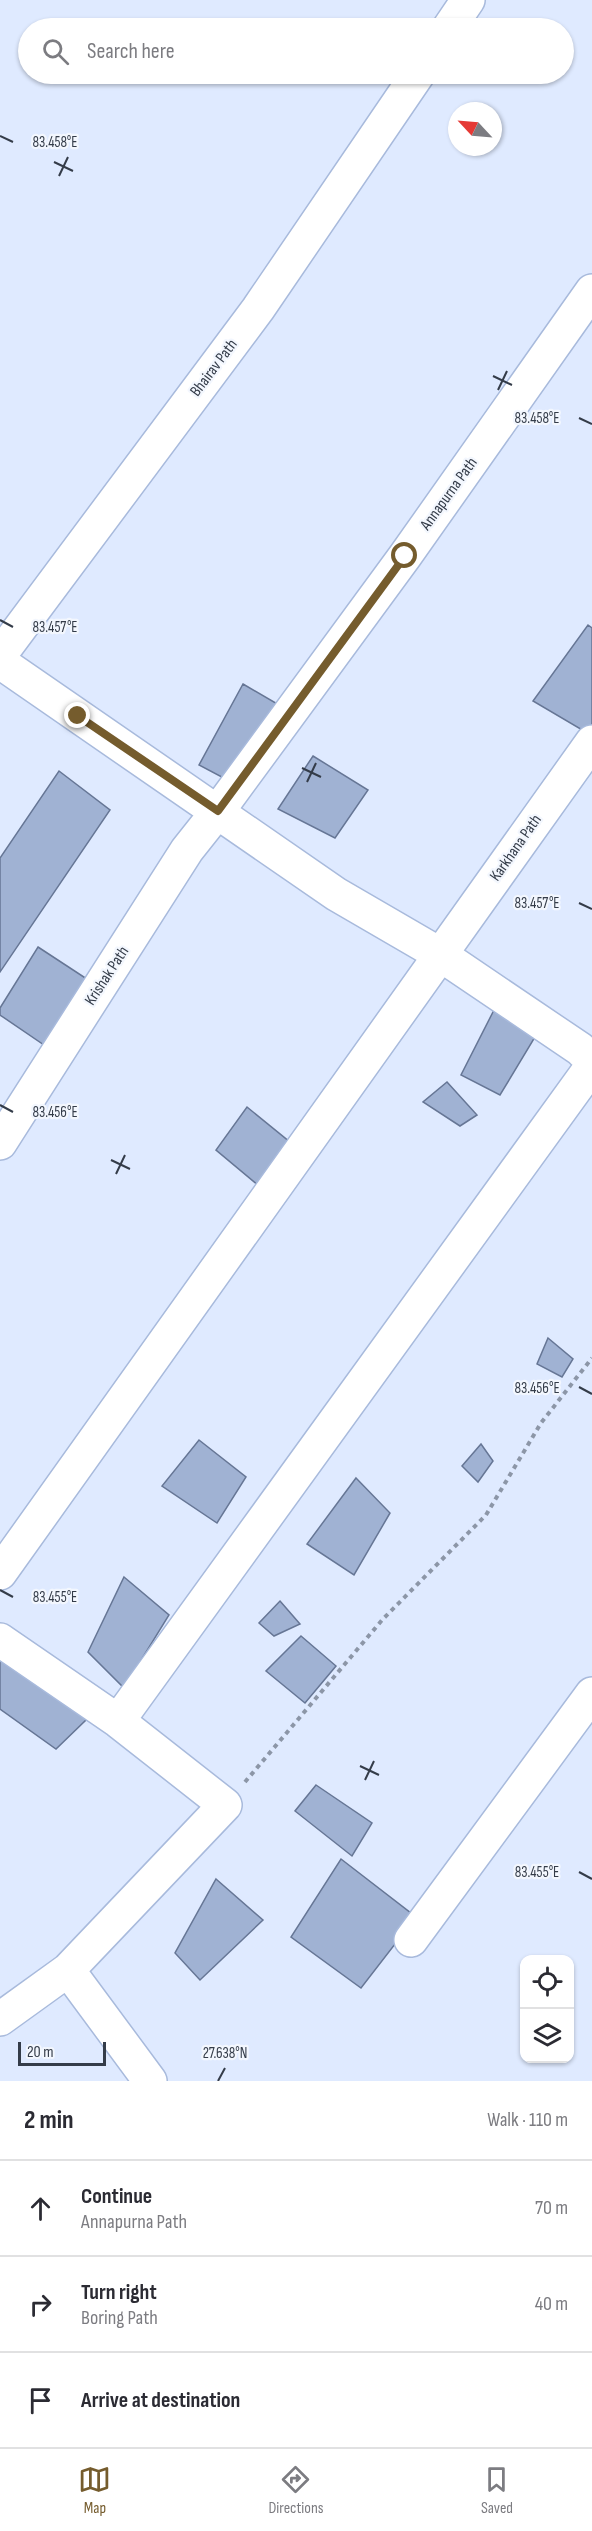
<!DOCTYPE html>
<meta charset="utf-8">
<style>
body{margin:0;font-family:"Sofia Sans Condensed",sans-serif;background:#f7f7f7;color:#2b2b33}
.controls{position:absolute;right:18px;bottom:18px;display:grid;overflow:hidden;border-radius:12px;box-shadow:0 2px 4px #0004}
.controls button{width:54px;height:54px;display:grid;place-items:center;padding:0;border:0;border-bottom:2px solid #e1e1e2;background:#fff;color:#2b2b33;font:30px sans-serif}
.compass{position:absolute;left:448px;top:102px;width:54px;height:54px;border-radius:50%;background:#fff;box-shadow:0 2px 4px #0004;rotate:296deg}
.scale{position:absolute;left:18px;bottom:15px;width:88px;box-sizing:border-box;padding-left:6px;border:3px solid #343c49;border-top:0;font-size:16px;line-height:21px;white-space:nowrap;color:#343c49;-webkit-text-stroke:4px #f3f7fe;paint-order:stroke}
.stop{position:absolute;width:18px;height:18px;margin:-14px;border:4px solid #755c2d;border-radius:50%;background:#fff}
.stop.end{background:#755c2d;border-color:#fff;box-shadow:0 2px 6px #0008}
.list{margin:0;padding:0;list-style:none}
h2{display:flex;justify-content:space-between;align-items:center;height:78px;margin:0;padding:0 24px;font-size:26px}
h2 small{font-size:20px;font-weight:400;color:#7c7c81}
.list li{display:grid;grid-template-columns:39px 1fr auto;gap:18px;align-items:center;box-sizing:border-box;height:96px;padding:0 24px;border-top:2px solid #e1e1e2}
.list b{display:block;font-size:22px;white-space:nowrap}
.list p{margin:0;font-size:20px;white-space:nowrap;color:#7c7c81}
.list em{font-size:20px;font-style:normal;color:#7c7c81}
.icon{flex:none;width:33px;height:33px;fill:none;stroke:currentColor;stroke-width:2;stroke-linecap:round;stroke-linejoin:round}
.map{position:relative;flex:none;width:592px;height:2081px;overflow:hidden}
.search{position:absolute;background:#fff;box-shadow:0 2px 4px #0004;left:18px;right:18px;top:18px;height:66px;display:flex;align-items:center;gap:15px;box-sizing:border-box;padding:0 21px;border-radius:33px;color:#7c7c81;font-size:22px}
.sheet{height:366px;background:#fff}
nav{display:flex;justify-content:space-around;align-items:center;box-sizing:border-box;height:84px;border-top:2px solid #e1e1e2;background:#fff;font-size:16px;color:#7c7c81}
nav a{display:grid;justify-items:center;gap:3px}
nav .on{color:#755c2d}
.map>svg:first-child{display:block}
</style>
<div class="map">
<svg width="592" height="2081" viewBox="0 0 592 2081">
<rect width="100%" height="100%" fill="#dfeaff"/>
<path fill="#a0b2d3" stroke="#667695" stroke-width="1.5" d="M588,625L592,628V729L589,734L533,701Z
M243,684L286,709L235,784L199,765Z
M313,756L368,790L335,838L278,809Z
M59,771L110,810L0,972V858Z
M38,947L90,981L47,1047L0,1015V1008Z
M495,1008L535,1037L500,1095L461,1075Z
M447,1082L477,1115L460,1126L423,1102Z
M247,1107L296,1147L265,1191L216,1150Z
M548,1338L573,1359L562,1377L537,1364Z
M199,1440L246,1477L217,1523L162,1486Z
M481,1444L493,1461L478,1482L462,1466Z
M356,1478L390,1513L354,1575L307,1544Z
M124,1577L169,1615L124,1688L88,1652Z
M280,1601L300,1624L274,1636L259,1623Z
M301,1636L336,1666L305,1703L266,1671Z
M0,1649L87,1719L56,1749L0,1709Z
M316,1785L372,1823L352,1856L295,1811Z
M341,1859L416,1917L361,1988L291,1937Z
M216,1879L263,1920L200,1980L175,1953Z"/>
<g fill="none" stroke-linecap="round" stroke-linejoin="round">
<defs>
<path id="minor" d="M449,28L468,0
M0,655L258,309L418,74
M0,662L336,894L441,955L580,1049L592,1061
M0,1143L187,850L218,811L405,556L592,291
M0,1573L592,742
M0,1640L118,1721L225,1805L68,1970L0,2019
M118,1721L592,1066
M411,1940L592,1694
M68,1970L150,2081"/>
</defs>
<use href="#minor" stroke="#a8badc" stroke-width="36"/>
<path stroke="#8c96a7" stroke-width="4" stroke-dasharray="4.5 4.5" stroke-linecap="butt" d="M245,1782L383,1619L486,1515L541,1423L592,1358"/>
<use href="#minor" stroke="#fff" stroke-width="33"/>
</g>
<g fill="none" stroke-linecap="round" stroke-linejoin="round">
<path stroke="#755c2d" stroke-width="8" d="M78,716L218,811L405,556"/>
</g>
<path fill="none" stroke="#343c49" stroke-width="2" d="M0,136L13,142M54,162L73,171M59,176L68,157M493,376L512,385M498,390L507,371M579,418L592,424M0,620L13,627M302,768L321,777M307,782L316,763M579,903L592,909M0,1105L13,1112M111,1160L130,1169M116,1174L125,1155M579,1387L592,1394M0,1590L13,1597M360,1766L379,1775M365,1780L374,1761M579,1872L592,1879M218,2081L225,2068"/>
<g text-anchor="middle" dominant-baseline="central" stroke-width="4.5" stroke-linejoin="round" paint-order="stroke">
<g font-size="16" fill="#343c49" stroke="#f3f7fe">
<text transform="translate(214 368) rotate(-53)">Bhairav Path</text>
<text transform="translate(449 494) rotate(-54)">Annapurna Path</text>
<text transform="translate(516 848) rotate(-55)">Karkhana Path</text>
<text transform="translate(107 976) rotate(-57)">Krishak Path</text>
</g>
</g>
<g font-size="15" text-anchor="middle" fill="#343c49" stroke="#f3f7fe" stroke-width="4.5" stroke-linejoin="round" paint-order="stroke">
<text x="55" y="147">83.458°E</text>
<text x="537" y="423">83.458°E</text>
<text x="55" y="632">83.457°E</text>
<text x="537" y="908">83.457°E</text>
<text x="55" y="1117">83.456°E</text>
<text x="537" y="1393">83.456°E</text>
<text x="55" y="1602">83.455°E</text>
<text x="537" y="1877">83.455°E</text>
<text x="225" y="2058">27.638°N</text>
</g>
</svg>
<div class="controls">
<button><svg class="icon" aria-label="locate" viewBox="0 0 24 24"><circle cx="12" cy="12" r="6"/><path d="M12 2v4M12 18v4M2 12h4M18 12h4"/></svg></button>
<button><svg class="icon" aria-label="layers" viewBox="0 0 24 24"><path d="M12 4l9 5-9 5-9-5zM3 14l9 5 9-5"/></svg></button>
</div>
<svg class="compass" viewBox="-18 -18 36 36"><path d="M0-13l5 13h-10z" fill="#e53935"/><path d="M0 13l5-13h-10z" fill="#7c7c81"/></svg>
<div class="scale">20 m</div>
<div class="stop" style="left:405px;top:556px"></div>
<div class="stop end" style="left:78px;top:716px"></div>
<div class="search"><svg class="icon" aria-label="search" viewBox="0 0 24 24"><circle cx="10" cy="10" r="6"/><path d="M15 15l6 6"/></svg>Search here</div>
</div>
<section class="sheet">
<h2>2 min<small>Walk · 110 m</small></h2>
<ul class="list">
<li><svg class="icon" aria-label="ahead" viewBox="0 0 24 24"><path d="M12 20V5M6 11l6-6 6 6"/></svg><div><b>Continue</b><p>Annapurna Path</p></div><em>70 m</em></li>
<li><svg class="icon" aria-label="right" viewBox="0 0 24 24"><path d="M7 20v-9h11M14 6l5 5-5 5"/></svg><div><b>Turn right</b><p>Boring Path</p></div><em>40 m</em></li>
<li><svg class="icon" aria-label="arrive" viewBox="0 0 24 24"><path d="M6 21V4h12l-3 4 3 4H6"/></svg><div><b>Arrive at destination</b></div></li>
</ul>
</section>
<nav>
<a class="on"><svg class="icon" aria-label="map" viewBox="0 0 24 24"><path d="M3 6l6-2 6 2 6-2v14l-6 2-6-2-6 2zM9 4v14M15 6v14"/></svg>Map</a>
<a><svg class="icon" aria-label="directions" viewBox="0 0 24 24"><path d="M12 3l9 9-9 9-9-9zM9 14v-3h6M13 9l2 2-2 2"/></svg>Directions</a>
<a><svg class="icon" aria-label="saved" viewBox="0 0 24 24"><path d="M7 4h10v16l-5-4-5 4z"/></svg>Saved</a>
</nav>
